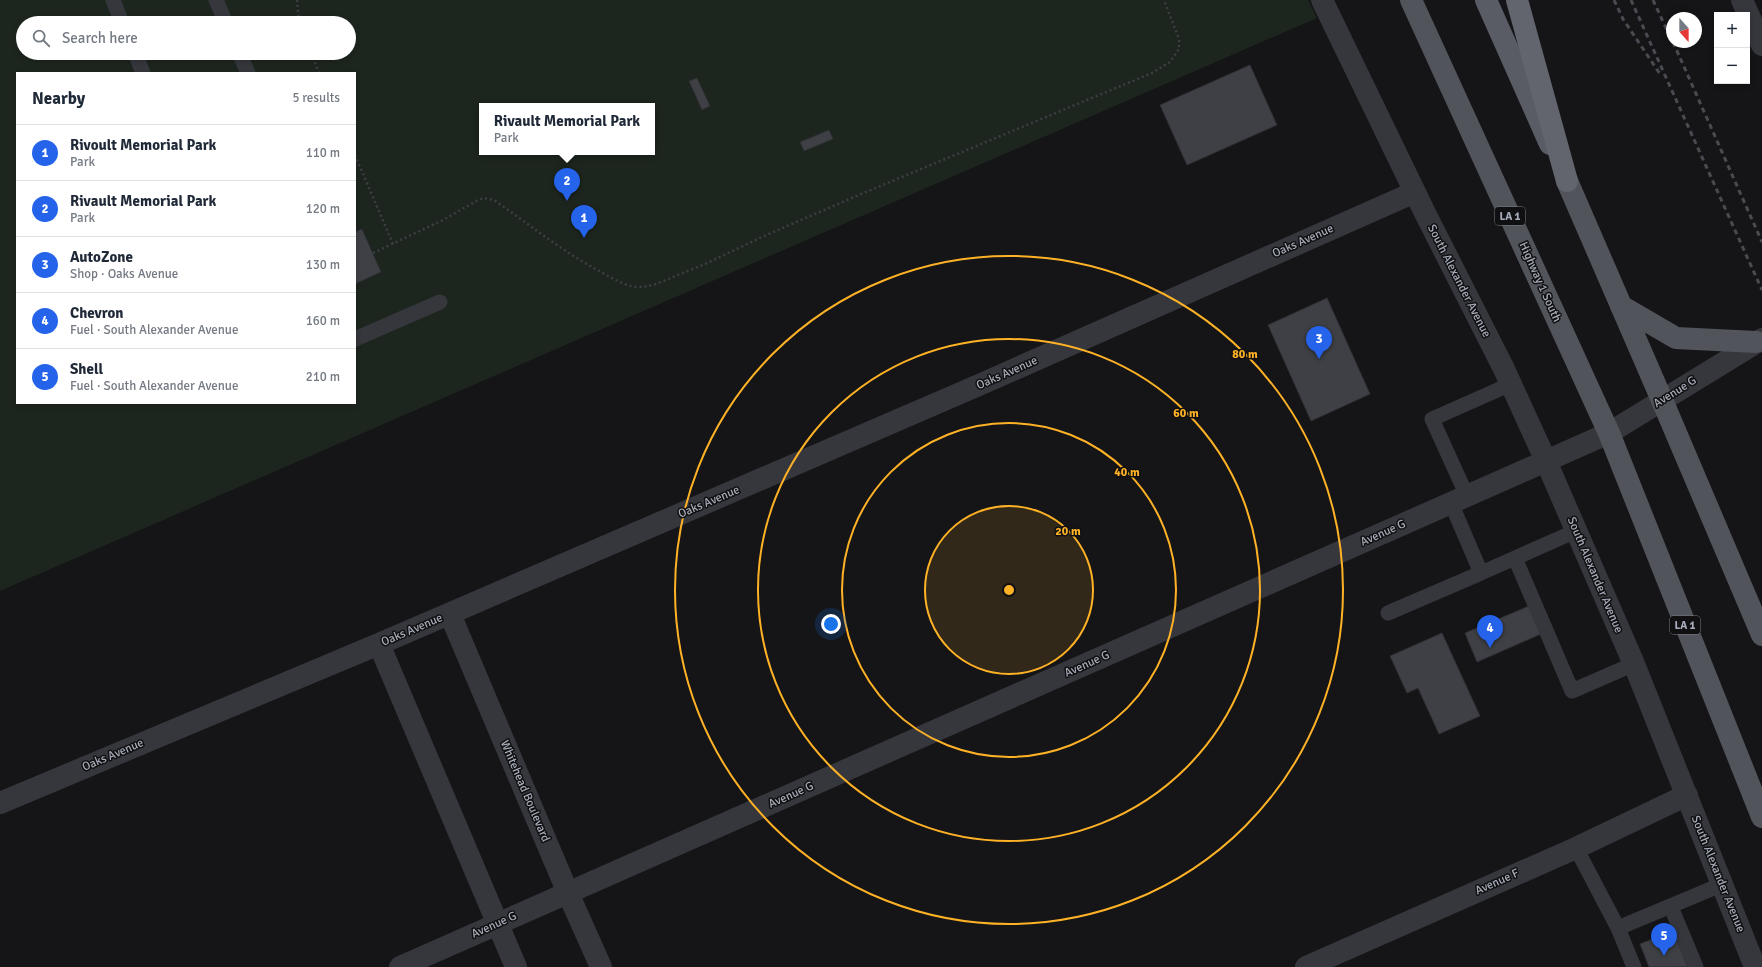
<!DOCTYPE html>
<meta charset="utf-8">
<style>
body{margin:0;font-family:Signika,sans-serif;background:#f2f2f3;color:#1f2937}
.controls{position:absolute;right:12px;top:12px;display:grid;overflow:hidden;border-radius:0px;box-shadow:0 2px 6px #0003}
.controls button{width:36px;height:36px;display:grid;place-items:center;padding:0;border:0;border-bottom:1px solid #e0e1e3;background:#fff;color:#1f2937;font:20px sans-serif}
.compass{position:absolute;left:1666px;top:12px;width:36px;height:36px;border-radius:50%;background:#fff;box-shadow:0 2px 6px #0003;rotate:159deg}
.you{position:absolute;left:831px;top:624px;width:14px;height:14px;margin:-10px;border:3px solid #fff;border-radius:50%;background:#1a73e8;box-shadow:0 0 0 6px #1a73e833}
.badge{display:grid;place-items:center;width:26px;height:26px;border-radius:50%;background:#2563eb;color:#fff;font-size:13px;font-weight:700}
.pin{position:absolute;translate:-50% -33px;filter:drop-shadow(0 1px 2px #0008)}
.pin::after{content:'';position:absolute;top:21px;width:14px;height:12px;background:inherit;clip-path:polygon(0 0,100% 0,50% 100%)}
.popup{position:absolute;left:479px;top:103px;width:176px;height:52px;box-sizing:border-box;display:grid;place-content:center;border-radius:0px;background:#fff;filter:drop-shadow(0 1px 3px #0005);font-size:13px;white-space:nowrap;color:#747a83}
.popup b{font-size:15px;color:#1f2937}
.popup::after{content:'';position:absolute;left:50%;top:100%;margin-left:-8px;border:8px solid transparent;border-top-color:#fff}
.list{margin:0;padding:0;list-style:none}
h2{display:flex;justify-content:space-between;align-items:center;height:52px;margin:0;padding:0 16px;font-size:17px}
h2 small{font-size:13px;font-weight:400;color:#747a83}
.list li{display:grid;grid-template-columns:26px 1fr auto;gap:12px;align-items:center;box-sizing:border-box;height:56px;padding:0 16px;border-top:1px solid #e0e1e3}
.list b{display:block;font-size:15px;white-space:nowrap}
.list p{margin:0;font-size:13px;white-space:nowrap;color:#747a83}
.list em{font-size:13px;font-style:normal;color:#747a83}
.icon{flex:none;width:22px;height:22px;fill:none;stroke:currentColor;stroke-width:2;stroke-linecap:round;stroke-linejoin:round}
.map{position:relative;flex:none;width:1762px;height:967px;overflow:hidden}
.search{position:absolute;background:#fff;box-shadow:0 2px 6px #0003;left:16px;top:16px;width:340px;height:44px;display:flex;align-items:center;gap:10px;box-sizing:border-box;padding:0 14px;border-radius:22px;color:#747a83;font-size:15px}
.panel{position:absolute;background:#fff;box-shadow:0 2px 6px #0003;left:16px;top:72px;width:340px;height:332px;border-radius:0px}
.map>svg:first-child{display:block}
</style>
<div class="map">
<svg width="1762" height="967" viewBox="0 0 1762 967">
<rect width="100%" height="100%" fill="#151517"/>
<path fill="#1d261e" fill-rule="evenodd" d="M0,0H1308L1317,18L0,591ZM23,23H349V53H23ZM17,73H355V403H17ZM482,106H652V152H482Z"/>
<path fill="#3f4045" stroke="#2f2f34" d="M1250,65L1277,125L1187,165L1160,105Z
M697,78L710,106L702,110L689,81Z
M829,130L833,139L804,151L800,142Z
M362,229L381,272L355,284V232Z
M1327,298L1370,394L1311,421L1268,325Z
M1529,606L1541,634L1477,662L1465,633Z
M1442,633L1480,716L1439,734L1418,688L1407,693L1390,656Z
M1673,931L1688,967H1649L1640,944Z"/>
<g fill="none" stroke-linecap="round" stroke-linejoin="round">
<path stroke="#3c3e44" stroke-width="2.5" stroke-dasharray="2 3" stroke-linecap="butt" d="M297,0L299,23
M311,53L319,73
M355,155L393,244
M373,253L443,220L478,200L484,198L494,200C530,225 563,252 601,272C612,278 623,285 635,287C643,287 649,286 656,284L705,264L762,237L861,194L1152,73L1170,62L1179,49V39L1164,0"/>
<path stroke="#36373d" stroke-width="15" d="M113,0L122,23
M216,0L226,23
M135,53L143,73
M239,53L248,73
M355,339L440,302
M1467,496L1432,419L1511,384
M1451,503L1481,573L1515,558
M1576,531L1515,558L1572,691L1634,664
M1388,613L1481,573
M1576,848L1618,928L1634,967
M1671,907L1696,967
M1618,928L1723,884"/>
<path stroke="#36373d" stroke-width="22" d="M1322,0L1425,213L1504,369L1546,461L1634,664L1755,967
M1742,0L1762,45
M1609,433L1762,339
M450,614L568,893L601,967
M379,644L516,967
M0,803L379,644L979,385L1415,192
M400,967L1546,461
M1306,967L1576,848L1687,795"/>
<path stroke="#36373d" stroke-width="22" d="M1546,461L1609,433"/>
<path stroke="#52545c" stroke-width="22" d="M1411,0L1609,433L1762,817
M1567,181L1662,400L1762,635
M1621,306L1676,338L1756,342"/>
<path stroke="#5a5c65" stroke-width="22" d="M1486,0L1550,144"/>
<path stroke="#62656e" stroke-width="22" d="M1517,0L1567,181"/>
<path stroke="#494b52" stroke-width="3" stroke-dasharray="5 4" stroke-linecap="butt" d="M1614,0L1623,19L1660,74
M1631,0L1762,290
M1653,0L1672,41
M1673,42L1762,242"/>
</g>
<circle cx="1009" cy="590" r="84" fill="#ffb226" fill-opacity=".12"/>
<g fill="none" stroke="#ffb226" stroke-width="2">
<circle cx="1009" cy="590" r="84"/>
<circle cx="1009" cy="590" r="167"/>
<circle cx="1009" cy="590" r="251"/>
<circle cx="1009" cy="590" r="334"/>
</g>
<g text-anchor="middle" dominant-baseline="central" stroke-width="3" stroke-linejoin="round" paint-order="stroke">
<g fill="#101012" stroke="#797d87" stroke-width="1">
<rect x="1495" y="207" width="30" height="18" rx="3"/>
<rect x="1670" y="616" width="30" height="18" rx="3"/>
</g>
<g font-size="11" font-weight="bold" fill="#a6acb9">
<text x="1510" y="216">LA 1</text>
<text x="1685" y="625">LA 1</text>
</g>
<g font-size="12" fill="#a6acb9" stroke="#101012">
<text transform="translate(1303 241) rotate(-24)">Oaks Avenue</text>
<text transform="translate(1459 281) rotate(63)">South Alexander Avenue</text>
<text transform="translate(1540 282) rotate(66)">Highway 1 South</text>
<text transform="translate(1007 373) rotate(-24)">Oaks Avenue</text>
<text transform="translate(1675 392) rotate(-32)">Avenue G</text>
<text transform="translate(709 502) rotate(-23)">Oaks Avenue</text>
<text transform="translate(1383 533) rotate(-24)">Avenue G</text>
<text transform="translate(1595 575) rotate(67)">South Alexander Avenue</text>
<text transform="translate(412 630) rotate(-23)">Oaks Avenue</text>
<text transform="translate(1087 664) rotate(-24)">Avenue G</text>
<text transform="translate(113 755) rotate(-23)">Oaks Avenue</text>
<text transform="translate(525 791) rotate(67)">Whitehead Boulevard</text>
<text transform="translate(791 795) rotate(-24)">Avenue G</text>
<text transform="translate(1718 874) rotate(68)">South Alexander Avenue</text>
<text transform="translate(1497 882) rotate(-24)">Avenue F</text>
<text transform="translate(494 925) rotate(-24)">Avenue G</text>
</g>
</g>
<circle cx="1009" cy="590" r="6" fill="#ffb226" stroke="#101012" stroke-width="2"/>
<g font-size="12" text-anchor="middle" font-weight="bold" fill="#ffb226" stroke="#101012" stroke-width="3" stroke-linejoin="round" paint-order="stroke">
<text x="1245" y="358">80 m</text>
<text x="1186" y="417">60 m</text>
<text x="1127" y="476">40 m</text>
<text x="1068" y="535">20 m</text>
</g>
</svg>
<div class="controls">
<button>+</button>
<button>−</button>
</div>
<svg class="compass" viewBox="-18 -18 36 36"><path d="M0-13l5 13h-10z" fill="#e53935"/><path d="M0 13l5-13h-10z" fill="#747a83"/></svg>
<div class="you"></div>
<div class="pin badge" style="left:584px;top:238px">1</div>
<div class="pin badge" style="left:567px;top:201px">2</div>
<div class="popup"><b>Rivault Memorial Park</b>Park</div>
<div class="pin badge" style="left:1319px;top:359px">3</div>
<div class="pin badge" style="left:1490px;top:648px">4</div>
<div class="pin badge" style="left:1664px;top:956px">5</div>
<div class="search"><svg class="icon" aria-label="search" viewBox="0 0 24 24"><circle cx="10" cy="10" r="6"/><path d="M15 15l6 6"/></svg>Search here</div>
<section class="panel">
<h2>Nearby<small>5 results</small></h2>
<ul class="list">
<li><span class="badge">1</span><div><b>Rivoult Memorial Park</b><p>Park</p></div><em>110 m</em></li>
<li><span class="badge">2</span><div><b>Rivault Memorial Park</b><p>Park</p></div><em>120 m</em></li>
<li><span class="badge">3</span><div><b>AutoZone</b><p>Shop · Oaks Avenue</p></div><em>130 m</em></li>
<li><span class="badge">4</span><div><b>Chevron</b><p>Fuel · South Alexander Avenue</p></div><em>160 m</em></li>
<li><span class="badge">5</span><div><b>Shell</b><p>Fuel · South Alexander Avenue</p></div><em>210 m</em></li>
</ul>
</section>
</div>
